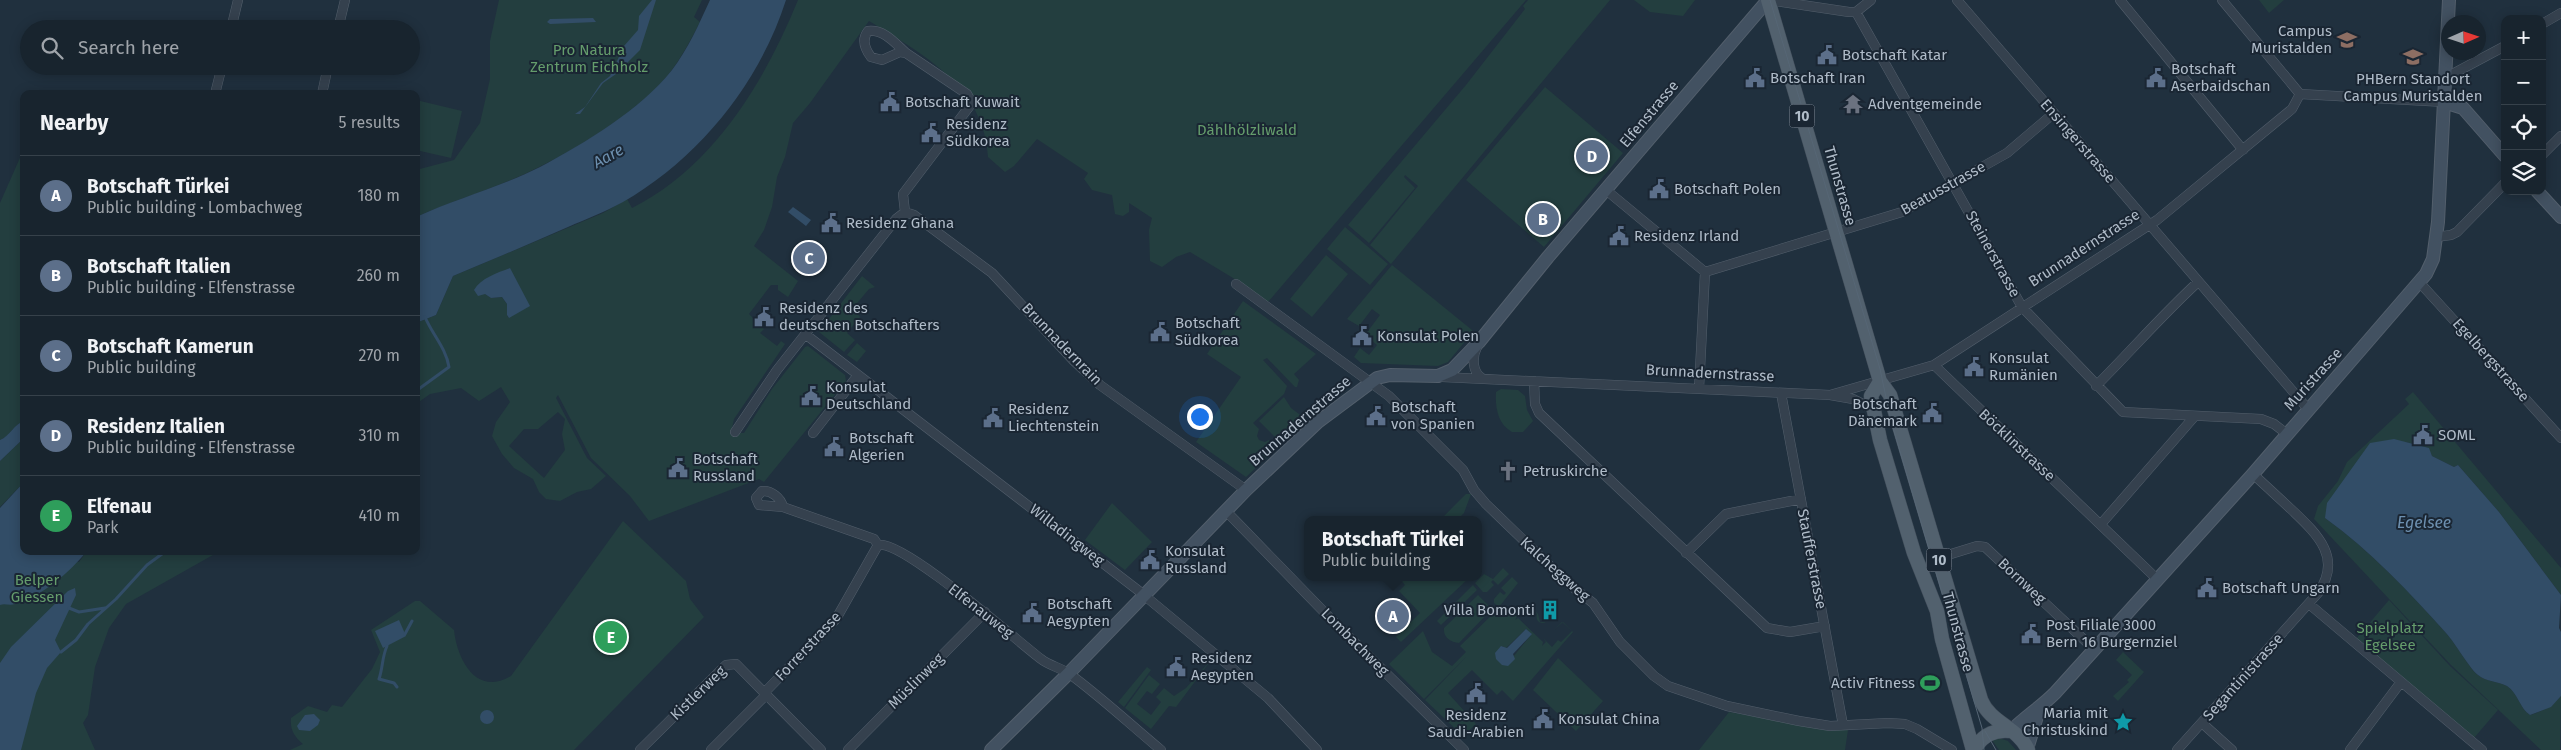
<!DOCTYPE html>
<meta charset="utf-8">
<style>
body{margin:0;font-family:"Fira Sans",sans-serif;background:#212c36;color:#f1f3f6}
.controls{position:absolute;right:15px;top:15px;display:grid;overflow:hidden;border-radius:10px;box-shadow:0 2px 12px #0003}
.controls button{width:45px;height:45px;display:grid;place-items:center;padding:0;border:0;border-bottom:1px solid #36414a;background:#18242e;color:#f1f3f6;font:25px sans-serif}
.compass{position:absolute;left:2441px;top:15px;width:45px;height:45px;border-radius:50%;background:#18242e;box-shadow:0 2px 12px #0003;rotate:87deg}
.you{position:absolute;left:1199px;top:416px;width:18px;height:18px;margin:-12px;border:4px solid #fff;border-radius:50%;background:#1a73e8;box-shadow:0 0 0 8px #1a73e833}
.badge{display:grid;place-items:center;width:32px;height:32px;border-radius:50%;background:#7fbdff;color:#fff;font-size:16px;font-weight:700}
.pin{position:absolute;translate:-50% -50%;border:2px solid #fff;box-shadow:0 1px 5px #0006}
.popup{position:absolute;left:1304px;top:516px;width:178px;height:65px;box-sizing:border-box;display:grid;place-content:center;border-radius:10px;background:#18242e;filter:drop-shadow(0 1px 4px #0005);font-size:16px;white-space:nowrap;color:#9fa4aa}
.popup b{font-size:19px;color:#f1f3f6}
.popup::after{content:'';position:absolute;left:50%;top:100%;margin-left:-10px;border:10px solid transparent;border-top-color:#18242e}
.list{margin:0;padding:0;list-style:none}
h2{display:flex;justify-content:space-between;align-items:center;height:65px;margin:0;padding:0 20px;font-size:21px}
h2 small{font-size:16px;font-weight:400;color:#9fa4aa}
.list li{display:grid;grid-template-columns:32px 1fr auto;gap:15px;align-items:center;box-sizing:border-box;height:80px;padding:0 20px;border-top:1px solid #36414a}
.list b{display:block;font-size:19px;white-space:nowrap}
.list p{margin:0;font-size:16px;white-space:nowrap;color:#9fa4aa}
.list em{font-size:16px;font-style:normal;color:#9fa4aa}
.icon{flex:none;width:28px;height:28px;fill:none;stroke:currentColor;stroke-width:2;stroke-linecap:round;stroke-linejoin:round}
.map{position:relative;flex:none;width:2561px;height:750px;overflow:hidden}
.search{position:absolute;background:#18242e;box-shadow:0 2px 12px #0003;left:20px;top:20px;width:400px;height:55px;display:flex;align-items:center;gap:12px;box-sizing:border-box;padding:0 18px;border-radius:28px;color:#9fa4aa;font-size:19px}
.panel{position:absolute;background:#18242e;box-shadow:0 2px 12px #0003;left:20px;top:90px;width:400px;height:465px;border-radius:10px}
.map>svg:first-child{display:block}
</style>
<div class="map">
<svg width="2561" height="750" viewBox="0 0 2561 750">
<rect width="100%" height="100%" fill="#20303e"/>
<path fill="#233e3f" fill-rule="evenodd" d="M499,0H702L694,17L700,22C687,47 674,72 653,91C624,119 576,149 539,167C500,187 457,199 416,217V170L454,160L480,123L490,79V41Z
M798,0H1526L1268,302L1238,281L1190,252L1176,257L1162,267L1150,261L1149,230L1152,218L1129,203V212L1123,216L1115,214L1112,195L1092,190L1084,179L1088,173L1037,139L1014,166L1005,172L988,157C985,88 923,54 869,21L810,103L793,123L785,157L777,177L772,207L764,230L754,246L798,281L788,297L778,290V285H771L749,314L764,329L760,333L777,346L781,341L785,344L734,419L732,428L738,433H744L772,389L805,347L808,346L845,375L846,381L764,482L759,479L649,521L630,496L591,458L558,395L556,398L587,458L606,476L591,489L577,492L560,501L546,499L539,492L533,479L514,468L502,454L492,436L496,422L510,402L501,387L479,401L461,388L430,394L416,404V323L436,315L453,276L603,213L627,199L632,208C714,167 765,81 798,0ZM509,268V318L507,315V304L502,297L491,298L485,294ZM558,412L565,419L562,434L565,450L544,478L509,446L524,429H538Z
M1528,0H1610L1391,264L1370,245L1418,186L1405,175L1404,177L1415,188L1369,243L1348,225L1466,85L1525,9L1523,6Z
M1634,0H1695L1683,16L1650,12Z
M2259,0H2284L2269,13Z
M1545,87L1623,153L1544,247L1466,180Z
M416,100L462,111L451,158L416,150Z
M23,151L24,421C14,425 10,436 0,440V203Z
M1345,227L1388,264L1370,285L1327,249Z
M1326,255L1348,274L1312,317L1290,299Z
M1392,265L1472,330L1473,332L1448,362L1438,366L1361,363L1354,357L1360,348L1369,355L1377,345L1365,335L1380,315L1372,309L1359,326L1347,319Z
M862,276L875,287L869,289L853,308L860,317L847,333L855,340L844,352L819,332Z
M1243,301L1316,354L1294,374L1299,380L1297,387H1295L1267,358L1263,360L1287,386L1284,394L1253,423L1259,429L1257,436L1259,440L1265,442L1269,440L1277,448L1246,477L1196,442L1241,377L1207,354Z
M857,343L866,351L857,362L847,355Z
M1501,389L1518,390L1525,396L1527,410L1533,421L1523,432H1512C1498,424 1495,408 1496,392Z
M2413,392L2561,568V595L2499,512L2458,465L2454,467L2432,456L2428,448L2406,442L2325,518C2370,550 2409,592 2446,633C2456,644 2469,668 2478,675C2486,682 2498,681 2507,686C2518,693 2520,709 2530,715C2543,711 2552,706 2561,696L2560,750H2541L2451,665L2314,519L2318,506L2338,481L2347,462L2409,404L2405,399Z
M1284,397L1291,408L1303,417L1278,440L1259,421Z
M24,438V482L0,507L24,551L79,562L87,551H220L126,604L109,628L95,667L88,715L83,723L95,750H0V461Z
M1466,494H1471L1464,513L1457,520H1440Z
M1112,503L1152,542L1125,570L1085,540Z
M623,521L686,581L690,599L704,617L574,750H290L303,744C294,736 290,730 291,718L308,706L327,712L332,705L342,707L372,669L380,652L371,630L415,601H420L454,630C457,659 476,697 511,676Z
M1503,568L1509,574L1498,585L1493,580L1491,582L1494,585L1487,592H1483L1475,583L1484,574L1493,579Z
M1398,577H1470L1401,642L1396,637L1420,613L1399,591L1405,585Z
M1512,577L1518,583L1499,607L1494,603V599L1500,592L1504,595L1506,593L1501,588Z
M1473,585L1477,590L1441,625L1437,621Z
M1531,591L1513,609L1522,618L1518,615L1515,620L1518,618L1543,642L1542,646L1546,642L1543,638L1552,647L1558,640L1561,642L1572,631L1563,622L1554,630L1546,622C1540,625 1535,620 1537,614L1530,606L1538,614L1540,622H1546L1554,630L1562,622L1573,632L1513,701L1502,690L1497,695L1472,670L1448,693L1476,724L1463,736L1425,700L1467,656L1424,699L1389,664L1423,631L1432,652L1452,666L1466,652L1460,646L1496,611L1500,614L1504,611L1507,615L1531,591L1535,595ZM1526,629L1531,635L1513,657L1503,664L1497,655L1502,646L1506,648Z
M1478,595L1492,609L1459,643C1450,642 1443,637 1444,628Z
M2389,600L2450,666L2498,710L2474,738L2356,639Z
M2123,652L2144,672L2118,701L2113,696L2129,682L2127,680L2132,675L2116,660Z
M1558,658L1603,701L1576,731L1533,690Z
M1211,660L1176,707L1169,706L1151,729L1125,708L1149,675L1160,684L1152,694L1147,691L1137,704L1151,715L1161,702L1156,697L1164,688L1174,696L1186,688Z
M1147,667L1151,670L1124,707L1118,702Z
M1729,712L1826,729L1848,730L1845,750H1699Z
M1999,738L2008,741L2016,750H1999L1992,740Z"/>
<path fill="#324d67" d="M652,0H656L640,50L616,74L603,83L580,114H575L585,107L601,83L610,76L624,46L638,30L639,16Z
M710,0H786C759,84 699,158 623,202C605,212 586,219 568,227C530,244 491,260 453,276L436,315L416,323V217C457,198 500,187 540,167C585,143 640,110 672,70C688,49 699,24 710,0Z
M593,18L596,22L550,24L547,22L550,19Z
M793,207L811,220L806,226L788,212Z
M510,268L530,306L509,318L507,315V304L502,297L491,298L485,294L478,296L474,290C481,278 497,273 510,268Z
M24,421V438L0,461V440C10,436 14,424 24,421Z
M2394,439L2429,448L2432,456L2454,467L2458,465L2499,512L2561,595L2559,628L2561,632V696L2551,707L2530,715C2520,709 2518,693 2507,686C2498,681 2486,682 2478,675C2469,668 2456,644 2446,633C2409,592 2370,550 2325,518L2327,503L2370,443Z
M24,482V551H87C70,572 41,597 15,604C9,606 5,603 0,605V508Z
M75,588L76,595L55,640L61,652L47,668L36,693L21,750H0V663L11,647L68,591Z
M399,620L406,636L383,648L375,631Z
M1526,629L1532,634L1513,654L1515,659L1508,666L1502,665L1496,659L1495,653L1501,646L1507,648Z
M480 717a7 7 0 1 1 14 0a7 7 0 1 1-14 0Z
M314,714L320,720L318,725L310,731L299,730L297,726L305,715Z"/>
<g fill="none" stroke-linecap="round" stroke-linejoin="round">
<path stroke="#324d67" stroke-width="3" d="M416,391L449,367C446,348 432,334 425,317
M69,608L79,612L105,608
M405,634L412,621
M387,646C382,657 383,667 379,679L394,683L397,687
M61,652L76,640L88,624L116,599L147,565L166,551"/>
<defs>
<path id="street" d="M1769,0L1849,12H1856L1871,0
M1957,0L2308,409
M2120,0L2243,150
M2222,0L2300,94
M1856,12L2022,307L2123,412L2261,419L2274,424L2287,434
M2542,24L2561,13
M231,29L238,0
M338,29L345,0
M2445,78L2505,46
M215,94L222,66
M322,94L328,66
M2300,94L2444,102
M2542,155L2561,136
M1606,190L1705,272L1699,389
M905,212L914,215L992,273L1074,361L1100,385L1246,490
M905,212L903,194L972,103L967,94L906,53L900,52L882,60L871,57C865,49 861,40 868,31C884,29 895,43 906,53
M2436,237L2451,235L2457,232L2505,183
M1705,272L1902,212L2007,153L2054,113
M2420,283L2561,438
M1236,284L1389,396L1463,470L1474,490L1486,504L1570,585L1593,603L1620,642L1654,676L1668,686L1727,706L1799,721L1830,726L1888,723L1905,724L1917,729L1952,750
M805,334L1139,591L1268,698L1317,750
M1477,347C1472,357 1472,372 1482,378
M1934,365L2157,579
M1442,377L1830,395L1853,399L1873,409
M1534,381L1535,404L1539,413L1767,628L1790,632L1825,626
M2096,386C2131,351 2162,315 2198,282
M1781,393L1843,725
M1830,395L1934,365L2157,220L2292,109L2300,94
M735,432L777,370L896,219L905,212
M813,433L858,375
M783,507L759,505L756,498L762,491C771,490 781,498 783,507L874,539L878,545
M1226,511L1327,615L1464,750
M2101,524L2194,417
M878,545C902,539 1016,640 1041,659C1050,666 1062,668 1071,675C1102,698 1131,725 1161,750
M1686,553L1726,514L1801,499
M1938,558L1977,546L1985,547L2094,649
M2309,604L2482,750
M764,693L836,619L878,545
M2202,723L2232,750
M640,750L726,665L736,664L821,750
M711,750L766,695
M848,750L985,612
M2177,750L2318,593C2343,558 2317,534 2293,511C2280,499 2266,486 2253,474
M2350,750L2401,682"/>
<path id="secondary" d="M2444,102L2463,108L2505,156
M2537,191L2561,217
M2011,731C2025,717 2041,707 2055,693L2253,474L2426,274L2433,259L2438,222L2449,0
M2027,749L2039,710
M991,750L1069,673L1246,490L1318,422L1377,378L1390,375L1438,376L1452,370L1479,342L1548,257L1768,0"/>
<path id="primary" d="M1768,0L1880,381L1890,395L1981,700C1990,723 2019,728 2028,750
M1880,381L1871,396L1880,440L1914,553L1937,611L1942,639L1973,750
M1974,750C1982,735 1994,729 2011,731"/>
</defs>
<use href="#street" stroke="#535f6c" stroke-width="10"/>
<use href="#secondary" stroke="#535f6c" stroke-width="14"/>
<use href="#primary" stroke="#414d5a" stroke-width="15"/>
<use href="#street" stroke="#35414e" stroke-width="9"/>
<use href="#secondary" stroke="#425161" stroke-width="12"/>
<use href="#primary" stroke="#52616e" stroke-width="14"/>
<path stroke="#566675" stroke-width="1" d="M1770,0L1880,369L1891,421L1982,728L1984,750
M1985,731L1996,750"/>
</g>
<defs>
<symbol id="university-bare" viewBox="-9 -9 18 18"><path d="M0-5L7-2L0 1L-7-2ZM-4 1L0 2.5L4 1V4Q0 6-4 4Z" fill="#8d6e63" stroke="#1a2633" stroke-width="2.5" paint-order="stroke"/></symbol>
<symbol id="civic-bare" viewBox="-9 -9 18 18"><path d="M-.6-6.5H3V-4.5H.6V-3L4-1V1h2V6H-6V1h2V-1L-.6-3ZM-1.2 2.5V6h2.4V2.5Z" fill="#5c6f8a" stroke="#1a2633" stroke-width="2.5" paint-order="stroke"/></symbol>
<symbol id="temple-bare" viewBox="-9 -9 18 18"><path d="M0-6L5-2H3V0L6.5 2.5H4V6H1.5V3h-3V6H-4V2.5H-6.5L-3 0V-2H-5Z" fill="#6b7280" stroke="#1a2633" stroke-width="2.5" paint-order="stroke"/></symbol>
<symbol id="church-bare" viewBox="-9 -9 18 18"><path d="M-1.2-6h2.4v3.5h3.3v2.4h-3.3V6h-2.4V-.1h-3.3v-2.4h3.3Z" fill="#6b7280" stroke="#1a2633" stroke-width="2.5" paint-order="stroke"/></symbol>
<symbol id="building-bare" viewBox="-9 -9 18 18"><path d="M-4-6H4V6H1V3H-1V6H-4ZM-2.5-4.3h1.7v1.8h-1.7ZM.8-4.3h1.7v1.8H.8ZM-2.5-1h1.7V.8h-1.7ZM.8-1h1.7V.8H.8Z" fill="#0f9aa8" stroke="#1a2633" stroke-width="2.5" paint-order="stroke"/></symbol>
<symbol id="stadium-bare" viewBox="-9 -9 18 18"><path d="M0-5a6.5 5 0 1 0 0 10a6.5 5 0 1 0 0-10ZM-3.5-1.8h7v3.6h-7Z" fill="#2e9e5b" stroke="#1a2633" stroke-width="2.5" paint-order="stroke"/></symbol>
<symbol id="sight-bare" viewBox="-9 -9 18 18"><path d="M0-6L1.8-2.2L6-1.7L2.9 1.2L3.7 5.4L0 3.3L-3.7 5.4L-2.9 1.2L-6-1.7L-1.8-2.2Z" fill="#0f9aa8" stroke="#1a2633" stroke-width="2.5" paint-order="stroke"/></symbol>
</defs>
<g fill-rule="evenodd">
<use href="#university-bare" x="2333" y="26" width="28" height="28"/>
<use href="#civic-bare" x="1813" y="41" width="28" height="28"/>
<use href="#university-bare" x="2399" y="43" width="28" height="28"/>
<use href="#civic-bare" x="1741" y="64" width="28" height="28"/>
<use href="#civic-bare" x="2142" y="64" width="28" height="28"/>
<use href="#civic-bare" x="876" y="88" width="28" height="28"/>
<use href="#temple-bare" x="1839" y="90" width="28" height="28"/>
<use href="#civic-bare" x="917" y="119" width="28" height="28"/>
<use href="#civic-bare" x="1645" y="175" width="28" height="28"/>
<use href="#civic-bare" x="817" y="209" width="28" height="28"/>
<use href="#civic-bare" x="1605" y="222" width="28" height="28"/>
<use href="#civic-bare" x="750" y="303" width="28" height="28"/>
<use href="#civic-bare" x="1146" y="318" width="28" height="28"/>
<use href="#civic-bare" x="1348" y="322" width="28" height="28"/>
<use href="#civic-bare" x="1960" y="353" width="28" height="28"/>
<use href="#civic-bare" x="797" y="382" width="28" height="28"/>
<use href="#civic-bare" x="1918" y="399" width="28" height="28"/>
<use href="#civic-bare" x="1362" y="402" width="28" height="28"/>
<use href="#civic-bare" x="979" y="404" width="28" height="28"/>
<use href="#civic-bare" x="2409" y="421" width="28" height="28"/>
<use href="#civic-bare" x="820" y="433" width="28" height="28"/>
<use href="#civic-bare" x="664" y="454" width="28" height="28"/>
<use href="#church-bare" x="1494" y="457" width="28" height="28"/>
<use href="#civic-bare" x="1136" y="546" width="28" height="28"/>
<use href="#civic-bare" x="2193" y="574" width="28" height="28"/>
<use href="#building-bare" x="1536" y="596" width="28" height="28"/>
<use href="#civic-bare" x="1018" y="599" width="28" height="28"/>
<use href="#civic-bare" x="2017" y="620" width="28" height="28"/>
<use href="#civic-bare" x="1162" y="653" width="28" height="28"/>
<use href="#stadium-bare" x="1916" y="669" width="28" height="28"/>
<use href="#civic-bare" x="1462" y="679" width="28" height="28"/>
<use href="#civic-bare" x="1529" y="705" width="28" height="28"/>
<use href="#sight-bare" x="2109" y="708" width="28" height="28"/>
</g>
<g text-anchor="middle" dominant-baseline="central" stroke-width="4" stroke-linejoin="round" paint-order="stroke">
<g fill="#1a2633" stroke="#838f9c" stroke-width="1">
<rect x="1789.5" y="104.5" width="25" height="23" rx="4"/>
<rect x="1926.5" y="548.5" width="25" height="23" rx="4"/>
</g>
<g font-size="14" font-weight="bold" fill="#b0bcc9">
<text x="1802" y="116">10</text>
<text x="1939" y="560">10</text>
</g>
<g font-size="15" fill="#b0bcc9" stroke="#1a2633" text-anchor="start">
<text x="2332" y="31" text-anchor="end">Campus<tspan x="2332" dy="17">Muristalden</tspan></text>
<text x="1842" y="55">Botschaft Katar</text>
<text x="2171" y="69">Botschaft<tspan x="2171" dy="17">Aserbaidschan</tspan></text>
<text x="1770" y="78">Botschaft Iran</text>
<text x="2413" y="79" text-anchor="middle">PHBern Standort<tspan x="2413" dy="17">Campus Muristalden</tspan></text>
<text x="905" y="102">Botschaft Kuwait</text>
<text x="1868" y="104">Adventgemeinde</text>
<text x="946" y="124">Residenz<tspan x="946" dy="17">Südkorea</tspan></text>
<text x="1674" y="189">Botschaft Polen</text>
<text x="846" y="223">Residenz Ghana</text>
<text x="1634" y="236">Residenz Irland</text>
<text x="779" y="308">Residenz des<tspan x="779" dy="17">deutschen Botschafters</tspan></text>
<text x="1175" y="323">Botschaft<tspan x="1175" dy="17">Südkorea</tspan></text>
<text x="1377" y="336">Konsulat Polen</text>
<text x="1989" y="358">Konsulat<tspan x="1989" dy="17">Rumänien</tspan></text>
<text x="826" y="387">Konsulat<tspan x="826" dy="17">Deutschland</tspan></text>
<text x="1917" y="404" text-anchor="end">Botschaft<tspan x="1917" dy="17">Dänemark</tspan></text>
<text x="1391" y="407">Botschaft<tspan x="1391" dy="17">von Spanien</tspan></text>
<text x="1008" y="409">Residenz<tspan x="1008" dy="17">Liechtenstein</tspan></text>
<text x="2438" y="435">SOML</text>
<text x="849" y="438">Botschaft<tspan x="849" dy="17">Algerien</tspan></text>
<text x="693" y="459">Botschaft<tspan x="693" dy="17">Russland</tspan></text>
<text x="1523" y="471">Petruskirche</text>
<text x="1165" y="551">Konsulat<tspan x="1165" dy="17">Russland</tspan></text>
<text x="2222" y="588">Botschaft Ungarn</text>
<text x="1047" y="604">Botschaft<tspan x="1047" dy="17">Aegypten</tspan></text>
<text x="1535" y="610" text-anchor="end">Villa Bomonti</text>
<text x="2046" y="625">Post Filiale 3000<tspan x="2046" dy="17">Bern 16 Burgernziel</tspan></text>
<text x="1191" y="658">Residenz<tspan x="1191" dy="17">Aegypten</tspan></text>
<text x="1915" y="683" text-anchor="end">Activ Fitness</text>
<text x="2108" y="713" text-anchor="end">Maria mit<tspan x="2108" dy="17">Christuskind</tspan></text>
<text x="1476" y="715" text-anchor="middle">Residenz<tspan x="1476" dy="17">Saudi-Arabien</tspan></text>
<text x="1558" y="719">Konsulat China</text>
</g>
<g font-size="15" fill="#659d6c" stroke="#1a2633">
<text x="589" y="50">Pro Natura<tspan x="589" dy="17">Zentrum Eichholz</tspan></text>
<text x="1247" y="130">Dählhölzliwald</text>
<text x="37" y="580">Belper<tspan x="37" dy="17">Giessen</tspan></text>
<text x="2390" y="628">Spielplatz<tspan x="2390" dy="17">Egelsee</tspan></text>
</g>
<g font-size="15" fill="#b0bcc9" stroke="#1a2633">
<text transform="translate(1649 114) rotate(-50)">Elfenstrasse</text>
<text transform="translate(2078 141) rotate(49)">Ensingerstrasse</text>
<text transform="translate(1840 186) rotate(74)">Thunstrasse</text>
<text transform="translate(1943 188) rotate(-29)">Beatusstrasse</text>
<text transform="translate(2084 248) rotate(-33)">Brunnadernstrasse</text>
<text transform="translate(1993 254) rotate(61)">Steinerstrasse</text>
<text transform="translate(1062 344) rotate(46)">Brunnadernrain</text>
<text transform="translate(2491 360) rotate(48)">Egelbergstrasse</text>
<text transform="translate(1710 373) rotate(3)">Brunnadernstrasse</text>
<text transform="translate(2313 379) rotate(-48)">Muristrasse</text>
<text transform="translate(1300 421) rotate(-41)">Brunnadernstrasse</text>
<text transform="translate(2017 445) rotate(43)">Böcklinstrasse</text>
<text transform="translate(1067 535) rotate(38)">Willadingweg</text>
<text transform="translate(1812 559) rotate(79)">Staufferstrasse</text>
<text transform="translate(1555 569) rotate(42)">Kalcheggweg</text>
<text transform="translate(2022 581) rotate(43)">Bornweg</text>
<text transform="translate(981 611) rotate(38)">Elfenauweg</text>
<text transform="translate(1958 632) rotate(75)">Thunstrasse</text>
<text transform="translate(1355 642) rotate(45)">Lombachweg</text>
<text transform="translate(808 646) rotate(-47)">Forrerstrasse</text>
<text transform="translate(2243 677) rotate(-48)">Segantinistrasse</text>
<text transform="translate(916 681) rotate(-45)">Müslinweg</text>
<text transform="translate(698 693) rotate(-44)">Kistlerweg</text>
</g>
<g font-size="16" font-style="italic" fill="#6d90b0" stroke="#1a2633">
<text transform="translate(608 156) rotate(-29)">Aare</text>
<text x="2424" y="522">Egelsee</text>
</g>
</g>
</svg>
<div class="controls">
<button>+</button>
<button>−</button>
<button><svg class="icon" aria-label="locate" viewBox="0 0 24 24"><circle cx="12" cy="12" r="6"/><path d="M12 2v4M12 18v4M2 12h4M18 12h4"/></svg></button>
<button><svg class="icon" aria-label="layers" viewBox="0 0 24 24"><path d="M12 4l9 5-9 5-9-5zM3 14l9 5 9-5"/></svg></button>
</div>
<svg class="compass" viewBox="-18 -18 36 36"><path d="M0-13l5 13h-10z" fill="#e53935"/><path d="M0 13l5-13h-10z" fill="#9fa4aa"/></svg>
<div class="you"></div>
<div class="pin badge" style="left:1393px;top:616px;background:#5c6f8a">A</div>
<div class="popup"><b>Botschaft Türkei</b>Public building</div>
<div class="pin badge" style="left:1543px;top:219px;background:#5c6f8a">B</div>
<div class="pin badge" style="left:809px;top:258px;background:#5c6f8a">C</div>
<div class="pin badge" style="left:1592px;top:156px;background:#5c6f8a">D</div>
<div class="pin badge" style="left:611px;top:637px;background:#2e9e5b">E</div>
<div class="search"><svg class="icon" aria-label="search" viewBox="0 0 24 24"><circle cx="10" cy="10" r="6"/><path d="M15 15l6 6"/></svg>Search here</div>
<section class="panel">
<h2>Nearby<small>5 results</small></h2>
<ul class="list">
<li><span class="badge" style="background:#5c6f8a">A</span><div><b>Botschaft Türkei</b><p>Public building · Lombachweg</p></div><em>180 m</em></li>
<li><span class="badge" style="background:#5c6f8a">B</span><div><b>Botschaft Italien</b><p>Public building · Elfenstrasse</p></div><em>260 m</em></li>
<li><span class="badge" style="background:#5c6f8a">C</span><div><b>Botschaft Kamerun</b><p>Public building</p></div><em>270 m</em></li>
<li><span class="badge" style="background:#5c6f8a">D</span><div><b>Residenz Italien</b><p>Public building · Elfenstrasse</p></div><em>310 m</em></li>
<li><span class="badge" style="background:#2e9e5b">E</span><div><b>Elfenau</b><p>Park</p></div><em>410 m</em></li>
</ul>
</section>
</div>
